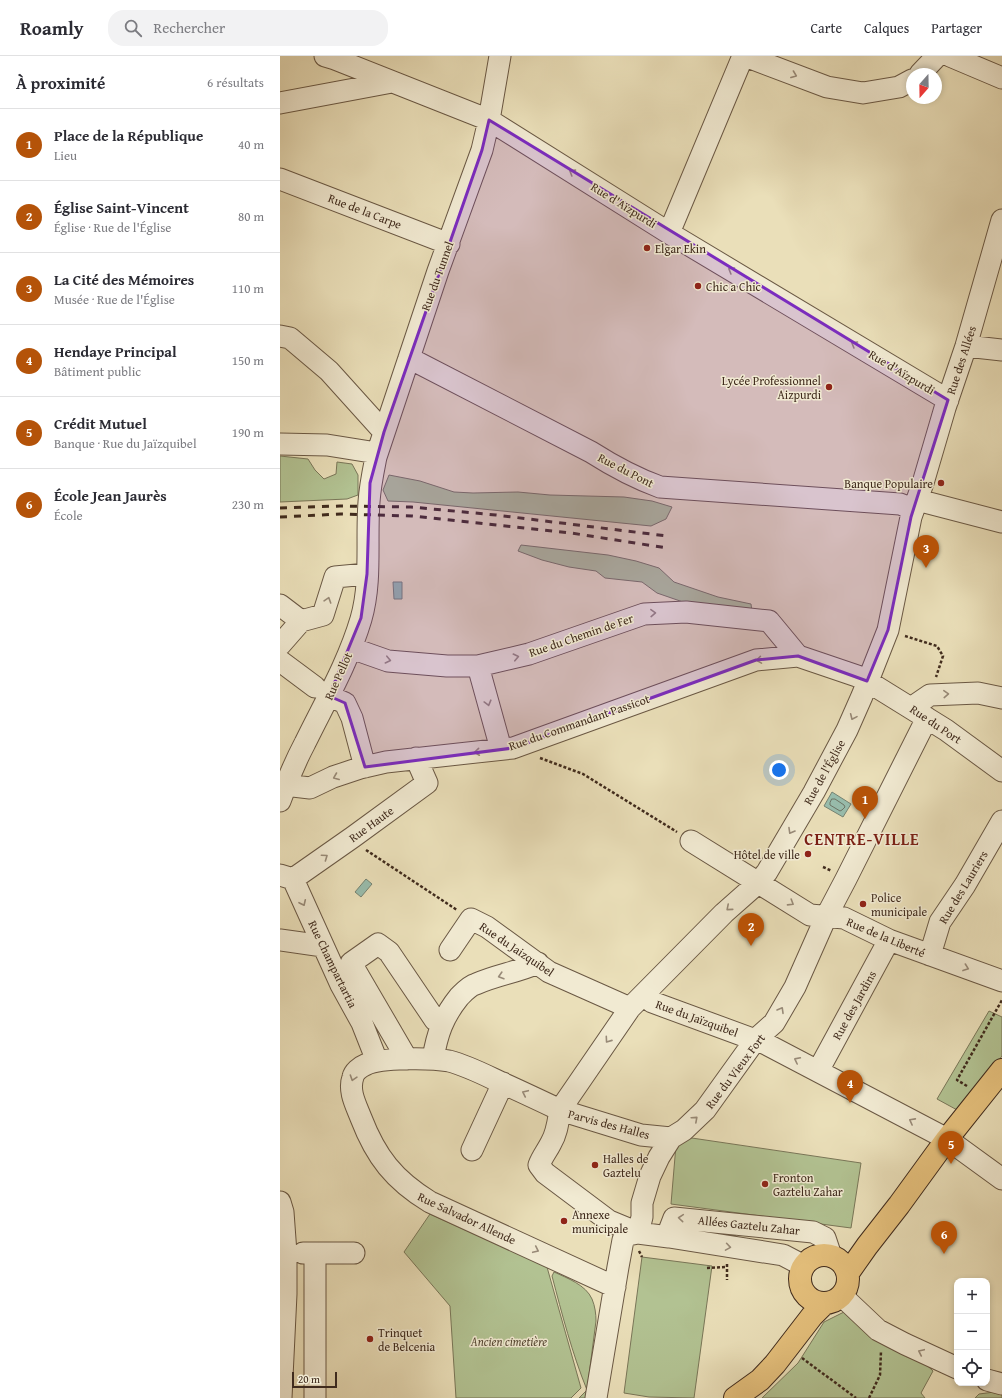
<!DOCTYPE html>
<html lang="fr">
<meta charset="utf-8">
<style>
body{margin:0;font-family:"Gentium Book Plus",serif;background:#f2f2f3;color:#2b2b33}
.controls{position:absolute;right:12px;bottom:12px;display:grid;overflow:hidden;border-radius:8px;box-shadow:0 2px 6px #0003}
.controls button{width:36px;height:36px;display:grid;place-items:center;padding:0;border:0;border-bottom:1px solid #e1e1e2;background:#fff;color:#2b2b33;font:20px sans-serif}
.compass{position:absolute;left:626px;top:12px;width:36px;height:36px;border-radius:50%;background:#fff;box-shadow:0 2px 6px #0003;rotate:200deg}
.scale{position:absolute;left:12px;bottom:10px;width:45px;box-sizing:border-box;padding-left:4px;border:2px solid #402b1d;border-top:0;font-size:11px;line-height:14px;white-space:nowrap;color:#402b1d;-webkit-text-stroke:3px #f1ead2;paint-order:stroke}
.you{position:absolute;left:499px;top:714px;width:14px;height:14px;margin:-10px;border:3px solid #fff;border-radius:50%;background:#1a73e8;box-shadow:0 0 0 6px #1a73e833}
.badge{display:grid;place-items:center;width:26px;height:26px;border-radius:50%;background:#b45309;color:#fff;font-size:13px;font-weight:700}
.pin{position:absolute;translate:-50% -33px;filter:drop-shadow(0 1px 2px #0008)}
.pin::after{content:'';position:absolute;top:21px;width:14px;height:12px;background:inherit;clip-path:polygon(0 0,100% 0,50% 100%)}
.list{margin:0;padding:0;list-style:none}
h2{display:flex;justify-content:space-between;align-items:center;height:52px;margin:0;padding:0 16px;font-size:17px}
h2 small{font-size:13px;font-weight:400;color:#7c7c81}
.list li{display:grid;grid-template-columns:26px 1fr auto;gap:12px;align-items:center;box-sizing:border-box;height:72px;padding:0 16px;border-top:1px solid #e1e1e2}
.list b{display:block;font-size:15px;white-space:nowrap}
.list p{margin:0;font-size:13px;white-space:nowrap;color:#7c7c81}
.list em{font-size:13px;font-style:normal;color:#7c7c81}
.icon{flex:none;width:22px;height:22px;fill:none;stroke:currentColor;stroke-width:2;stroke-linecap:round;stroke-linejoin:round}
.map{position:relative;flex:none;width:722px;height:1342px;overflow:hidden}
header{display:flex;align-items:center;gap:24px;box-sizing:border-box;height:56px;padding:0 20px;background:#fff;border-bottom:1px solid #e1e1e2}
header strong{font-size:19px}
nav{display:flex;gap:22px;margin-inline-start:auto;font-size:14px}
.search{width:280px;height:36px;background:#f2f2f3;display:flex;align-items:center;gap:10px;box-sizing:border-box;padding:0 14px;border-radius:16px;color:#7c7c81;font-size:15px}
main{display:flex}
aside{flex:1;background:#fff}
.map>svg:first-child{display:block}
</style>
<header>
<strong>Roamly</strong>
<div class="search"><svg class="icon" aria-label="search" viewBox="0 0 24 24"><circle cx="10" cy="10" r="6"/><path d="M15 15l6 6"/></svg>Rechercher</div>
<nav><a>Carte</a><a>Calques</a><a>Partager</a></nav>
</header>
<main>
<aside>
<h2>À proximité<small>6 résultats</small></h2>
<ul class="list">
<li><span class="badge">1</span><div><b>Place de la République</b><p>Lieu</p></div><em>40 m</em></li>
<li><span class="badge">2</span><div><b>Église Saint-Vincent</b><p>Église · Rue de l'Église</p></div><em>80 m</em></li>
<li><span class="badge">3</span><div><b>La Cité des Mémoires</b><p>Musée · Rue de l'Église</p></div><em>110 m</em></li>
<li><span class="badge">4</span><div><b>Hendaye Principal</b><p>Bâtiment public</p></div><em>150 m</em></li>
<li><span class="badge">5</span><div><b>Crédit Mutuel</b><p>Banque · Rue du Jaïzquibel</p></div><em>190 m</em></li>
<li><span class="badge">6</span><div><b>École Jean Jaurès</b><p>École</p></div><em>230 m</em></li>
</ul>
</aside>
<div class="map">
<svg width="722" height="1342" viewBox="0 0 722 1342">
<rect width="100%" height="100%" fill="#eadfb9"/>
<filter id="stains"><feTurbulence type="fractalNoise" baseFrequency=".005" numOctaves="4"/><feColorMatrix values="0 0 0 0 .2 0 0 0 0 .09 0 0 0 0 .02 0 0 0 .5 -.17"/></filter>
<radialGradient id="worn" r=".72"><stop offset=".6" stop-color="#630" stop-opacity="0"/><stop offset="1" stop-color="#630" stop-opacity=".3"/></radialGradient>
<path fill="#b2c292" stroke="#797658" d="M0,400L28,403L35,414L44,423L56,418L57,406L72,408L78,419V439L67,443L0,446Z
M109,419L140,425L174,436L193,437L238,436L270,439L344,441L372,445L392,451L386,463L371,470L133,446L108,445L103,434Z
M241,489L328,499L356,505L379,512L394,526L438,541L471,548L472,556L403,546L377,537L362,526L325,522L316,515L289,511L262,504L238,495Z
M709,955L722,961V1000L679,1055L657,1043Z
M405,1081L581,1107L571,1172L391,1148L396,1089Z
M150,1158L267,1211L301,1332L291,1342H176L170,1250L124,1196Z
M362,1201L432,1210L414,1342L369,1341L344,1337Z
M274,1216C287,1222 306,1229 312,1243C315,1250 316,1258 316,1265L306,1342H299L307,1334C292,1297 282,1258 272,1220Z
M566,1255L638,1301L653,1315L641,1337L645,1342H482L518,1307L544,1266Z
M722,1335V1342H695L699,1338Z"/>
<path fill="#98bdad" stroke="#758373" d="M113,526H122V543H114Z
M552,736L571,748L563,761L544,750Z
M86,823L92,828L81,841L75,836Z"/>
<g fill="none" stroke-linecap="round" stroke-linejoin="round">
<path stroke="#6c7465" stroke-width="1" d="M552,743H555L564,749L565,751L562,754L560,755L550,749V747Z"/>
<defs>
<path id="minor" d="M45,0L55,3L209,64L389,177L668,344
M465,0L547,31L583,37L619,31L632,24
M670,0L722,22
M640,18L657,0
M0,47L112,26
M0,123L169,188
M389,177L463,0
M0,280L10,282L49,315L104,376
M686,290L722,294
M129,302L311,396C333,410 355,422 380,431L620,448L633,453
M0,388L47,389L97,397
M638,443L645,446L722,466
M0,549L21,565
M0,589L21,565L43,559L55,521L87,518
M71,592L108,605L167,610H198L249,598L364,558L406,556L489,565L518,600
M0,605L35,631
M198,610L221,693
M49,640L65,647L72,662L85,711
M631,652L650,639L698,637L722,642
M7,727L13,730L30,732L53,721L80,712L106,706L233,692L476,604L518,600L577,620L587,625L666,674L722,715
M0,745C7,725 15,706 25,687C45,646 68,607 81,563C92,525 86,484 89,446C90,430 93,416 96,401L158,215L202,94L209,64L220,0
M411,785L530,859L564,862L609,884L722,925
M0,819L13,823L61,929L82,967L97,1005
M13,823L73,781L147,727L136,702
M0,884L43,890
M170,894L191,863L207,871L269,916L350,952
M650,899L660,866L685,829L722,765
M363,939L372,946L486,988L667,1083L722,1123
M127,1003L71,907L98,888L109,896L155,964L162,968
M153,1003C157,978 163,961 179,941C184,936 189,930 196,928C216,919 238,916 258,907
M538,1015L609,884
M192,1094L223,1027
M0,1146L3,1156L6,1197V1238L1,1342
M358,1177L362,1161V1147L370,1120L379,1101L391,1082L404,1074L425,1054L476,983L494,967L515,931L546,861L566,823L647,662
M389,1181L358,1177L329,1165L265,1117L259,1109C262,1101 267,1095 271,1087C277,1077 278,1066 280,1054L361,1079L391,1082
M23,1197H74
M35,1197V1342
M524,1210L503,1199L389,1181V1175L394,1162L533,1176L545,1182L551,1200
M335,1231L150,1146C114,1124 96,1101 81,1062C76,1049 68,1035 73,1021C74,1016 80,1011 85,1009C100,1001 152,1002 169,1005C188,1010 205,1019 222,1027C242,1036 261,1045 280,1054L350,952L444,857L479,826L487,816L534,736L567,674L582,640L608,574L631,461L643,427L665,352L686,290L722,164
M562,1240L598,1274L625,1288L677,1312
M707,1324L722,1328
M316,1342L338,1211L343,1184L348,1179L358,1177"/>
<path id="major" d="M520 1223a24 24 0 1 1 48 0a24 24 0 1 1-48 0Z
M568,1217L587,1190L619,1149L667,1083L722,1014
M455,1342L480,1324L495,1308L532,1260L545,1247"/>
</defs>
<use href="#minor" stroke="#6a5844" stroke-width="23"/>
<use href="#major" stroke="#402b1d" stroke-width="24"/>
<path stroke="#402b1d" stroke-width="2.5" stroke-dasharray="3 2" stroke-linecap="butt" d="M625,580L657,590L663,600L656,621
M260,702L303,718L397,776
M86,794L177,854
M543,811L552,815
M687,1030L677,1024L722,944
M359,1195L362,1201
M447,1208V1224
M427,1212L447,1211
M522,1302L576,1342
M589,1342L600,1319L601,1295"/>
<use href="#minor" stroke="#f1ead2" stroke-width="21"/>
<use href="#major" stroke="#e5c07c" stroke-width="22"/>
<path stroke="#402b1d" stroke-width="3" stroke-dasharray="7 7" stroke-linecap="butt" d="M0,452L60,450L131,451L216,459L387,480
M0,461L61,458L132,460L291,477L387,492"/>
</g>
<defs><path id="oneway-chevron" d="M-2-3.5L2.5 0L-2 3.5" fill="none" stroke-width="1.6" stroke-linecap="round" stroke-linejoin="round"/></defs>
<g stroke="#988a78">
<use href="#oneway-chevron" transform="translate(514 19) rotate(21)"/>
<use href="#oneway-chevron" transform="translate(292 116) rotate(-148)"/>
<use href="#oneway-chevron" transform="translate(451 214) rotate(-149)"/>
<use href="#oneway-chevron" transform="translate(574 288) rotate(-149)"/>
<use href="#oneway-chevron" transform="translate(48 544) rotate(-72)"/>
<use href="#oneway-chevron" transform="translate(373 557) rotate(-2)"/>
<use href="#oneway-chevron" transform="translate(236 601) rotate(-13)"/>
<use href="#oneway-chevron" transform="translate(108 604) rotate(13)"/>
<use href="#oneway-chevron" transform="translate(479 604) rotate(171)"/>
<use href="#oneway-chevron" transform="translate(666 638) rotate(-3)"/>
<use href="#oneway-chevron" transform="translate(208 647) rotate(75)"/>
<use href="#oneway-chevron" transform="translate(573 661) rotate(114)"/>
<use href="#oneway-chevron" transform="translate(197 696) rotate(174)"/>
<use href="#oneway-chevron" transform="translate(56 721) rotate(158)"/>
<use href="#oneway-chevron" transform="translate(511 775) rotate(120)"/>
<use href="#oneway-chevron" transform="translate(45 801) rotate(-35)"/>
<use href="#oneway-chevron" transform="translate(23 847) rotate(65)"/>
<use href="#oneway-chevron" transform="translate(511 847) rotate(32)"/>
<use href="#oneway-chevron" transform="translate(449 852) rotate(139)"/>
<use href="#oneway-chevron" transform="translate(686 912) rotate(20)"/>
<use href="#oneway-chevron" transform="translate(221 920) rotate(163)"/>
<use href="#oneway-chevron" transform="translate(501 954) rotate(-60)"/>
<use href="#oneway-chevron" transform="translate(328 984) rotate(125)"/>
<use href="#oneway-chevron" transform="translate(517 1004) rotate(-153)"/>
<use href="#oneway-chevron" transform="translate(73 1022) rotate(108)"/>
<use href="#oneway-chevron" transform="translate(245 1037) rotate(-155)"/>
<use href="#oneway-chevron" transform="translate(415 1063) rotate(-42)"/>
<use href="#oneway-chevron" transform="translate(632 1065) rotate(-152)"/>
<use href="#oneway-chevron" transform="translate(401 1162) rotate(-175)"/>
<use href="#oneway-chevron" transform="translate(448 1191) rotate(9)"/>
<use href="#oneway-chevron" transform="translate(256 1194) rotate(25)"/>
<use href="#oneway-chevron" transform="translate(641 1296) rotate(-155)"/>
</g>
<path fill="#7b2cbf" fill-opacity="0.2" stroke="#7b2cbf" stroke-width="3" stroke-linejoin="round" d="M209,64L668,344L631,461L608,574L587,625L518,600L476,604L233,692L85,711L65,647L49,640L81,562L87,518L90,427L104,376L202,94Z"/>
<g fill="#8f2418" stroke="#f1ead2" stroke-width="1.5">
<circle cx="367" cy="192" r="4"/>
<circle cx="418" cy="230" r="4"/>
<circle cx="549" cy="331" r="4"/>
<circle cx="661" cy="427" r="4"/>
<circle cx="528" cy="798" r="4"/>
<circle cx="583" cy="848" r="4"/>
<circle cx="315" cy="1109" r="4"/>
<circle cx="485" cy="1128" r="4"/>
<circle cx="284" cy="1165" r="4"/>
<circle cx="90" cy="1283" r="4"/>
</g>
<g text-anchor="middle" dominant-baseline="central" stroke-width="3" stroke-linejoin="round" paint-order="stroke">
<g font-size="12" fill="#402b1d" stroke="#f1ead2">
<text transform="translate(344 149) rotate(32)">Rue d'Aïzpurdi</text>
<text transform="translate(85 155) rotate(21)">Rue de la Carpe</text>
<text transform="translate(157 220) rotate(-70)">Rue du Tunnel</text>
<text transform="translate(681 304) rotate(-72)">Rue des Allées</text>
<text transform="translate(622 316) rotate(31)">Rue d'Aïzpurdi</text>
<text transform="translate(346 414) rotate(27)">Rue du Pont</text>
<text transform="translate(301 579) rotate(-19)">Rue du Chemin de Fer</text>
<text transform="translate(58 620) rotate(-66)">Rue Pellot</text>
<text transform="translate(299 666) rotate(-19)">Rue du Commandant Passicot</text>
<text transform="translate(656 668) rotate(34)">Rue du Port</text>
<text transform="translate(544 716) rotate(-61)">Rue de l'Église</text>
<text transform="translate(91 768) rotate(-36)">Rue Haute</text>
<text transform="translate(683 831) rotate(-59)">Rue des Lauriers</text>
<text transform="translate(606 881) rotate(23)">Rue de la Liberté</text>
<text transform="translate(237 893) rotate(34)">Rue du Jaizquibel</text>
<text transform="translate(53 908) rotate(64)">Rue Champartartia</text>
<text transform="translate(574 949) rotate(-61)">Rue des Jardins</text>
<text transform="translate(417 962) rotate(20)">Rue du Jaïzquibel</text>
<text transform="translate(455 1015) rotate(-53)">Rue du Vieux Fort</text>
<text transform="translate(329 1068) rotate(15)">Parvis des Halles</text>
<text transform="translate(187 1162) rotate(25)">Rue Salvador Allende</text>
<text transform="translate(469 1169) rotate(6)">Allées Gaztelu Zahar</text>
</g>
<g font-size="12" fill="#402b1d" stroke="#f1ead2" text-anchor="start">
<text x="375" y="192">Elgar Ekin</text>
<text x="426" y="230">Chic a Chic</text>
<text x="541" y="324" text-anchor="end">Lycée Professionnel<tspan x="541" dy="14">Aizpurdi</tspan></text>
<text x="653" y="427" text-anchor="end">Banque Populaire</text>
<text x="520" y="798" text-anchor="end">Hôtel de ville</text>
<text x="591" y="841">Police<tspan x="591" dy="14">municipale</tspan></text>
<text x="323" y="1102">Halles de<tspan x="323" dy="14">Gaztelu</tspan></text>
<text x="493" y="1121">Fronton<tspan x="493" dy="14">Gaztelu Zahar</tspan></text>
<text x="292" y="1158">Annexe<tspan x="292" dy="14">municipale</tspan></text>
<text x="98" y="1276">Trinquet<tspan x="98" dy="14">de Belcenia</tspan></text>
</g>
<g font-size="12" font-style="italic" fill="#574934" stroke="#f1ead2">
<text x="229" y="1285">Ancien cimetière</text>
</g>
<g font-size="16" font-weight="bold" letter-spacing="1" fill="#7a1f14" stroke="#f1ead2">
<text x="582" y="783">CENTRE-VILLE</text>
</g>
</g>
<rect width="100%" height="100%" filter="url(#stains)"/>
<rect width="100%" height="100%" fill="url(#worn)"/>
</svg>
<div class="controls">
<button>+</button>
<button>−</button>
<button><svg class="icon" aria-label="locate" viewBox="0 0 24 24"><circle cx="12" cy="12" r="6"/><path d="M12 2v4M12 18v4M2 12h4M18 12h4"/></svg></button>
</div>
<svg class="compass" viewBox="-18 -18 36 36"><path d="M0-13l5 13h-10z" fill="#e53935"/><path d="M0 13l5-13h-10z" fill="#7c7c81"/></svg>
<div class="scale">20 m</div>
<div class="you"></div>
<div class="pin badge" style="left:585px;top:763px">1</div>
<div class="pin badge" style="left:471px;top:890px">2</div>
<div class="pin badge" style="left:646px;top:512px">3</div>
<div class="pin badge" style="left:570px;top:1047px">4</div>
<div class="pin badge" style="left:671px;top:1108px">5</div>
<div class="pin badge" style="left:664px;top:1198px">6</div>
</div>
</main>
